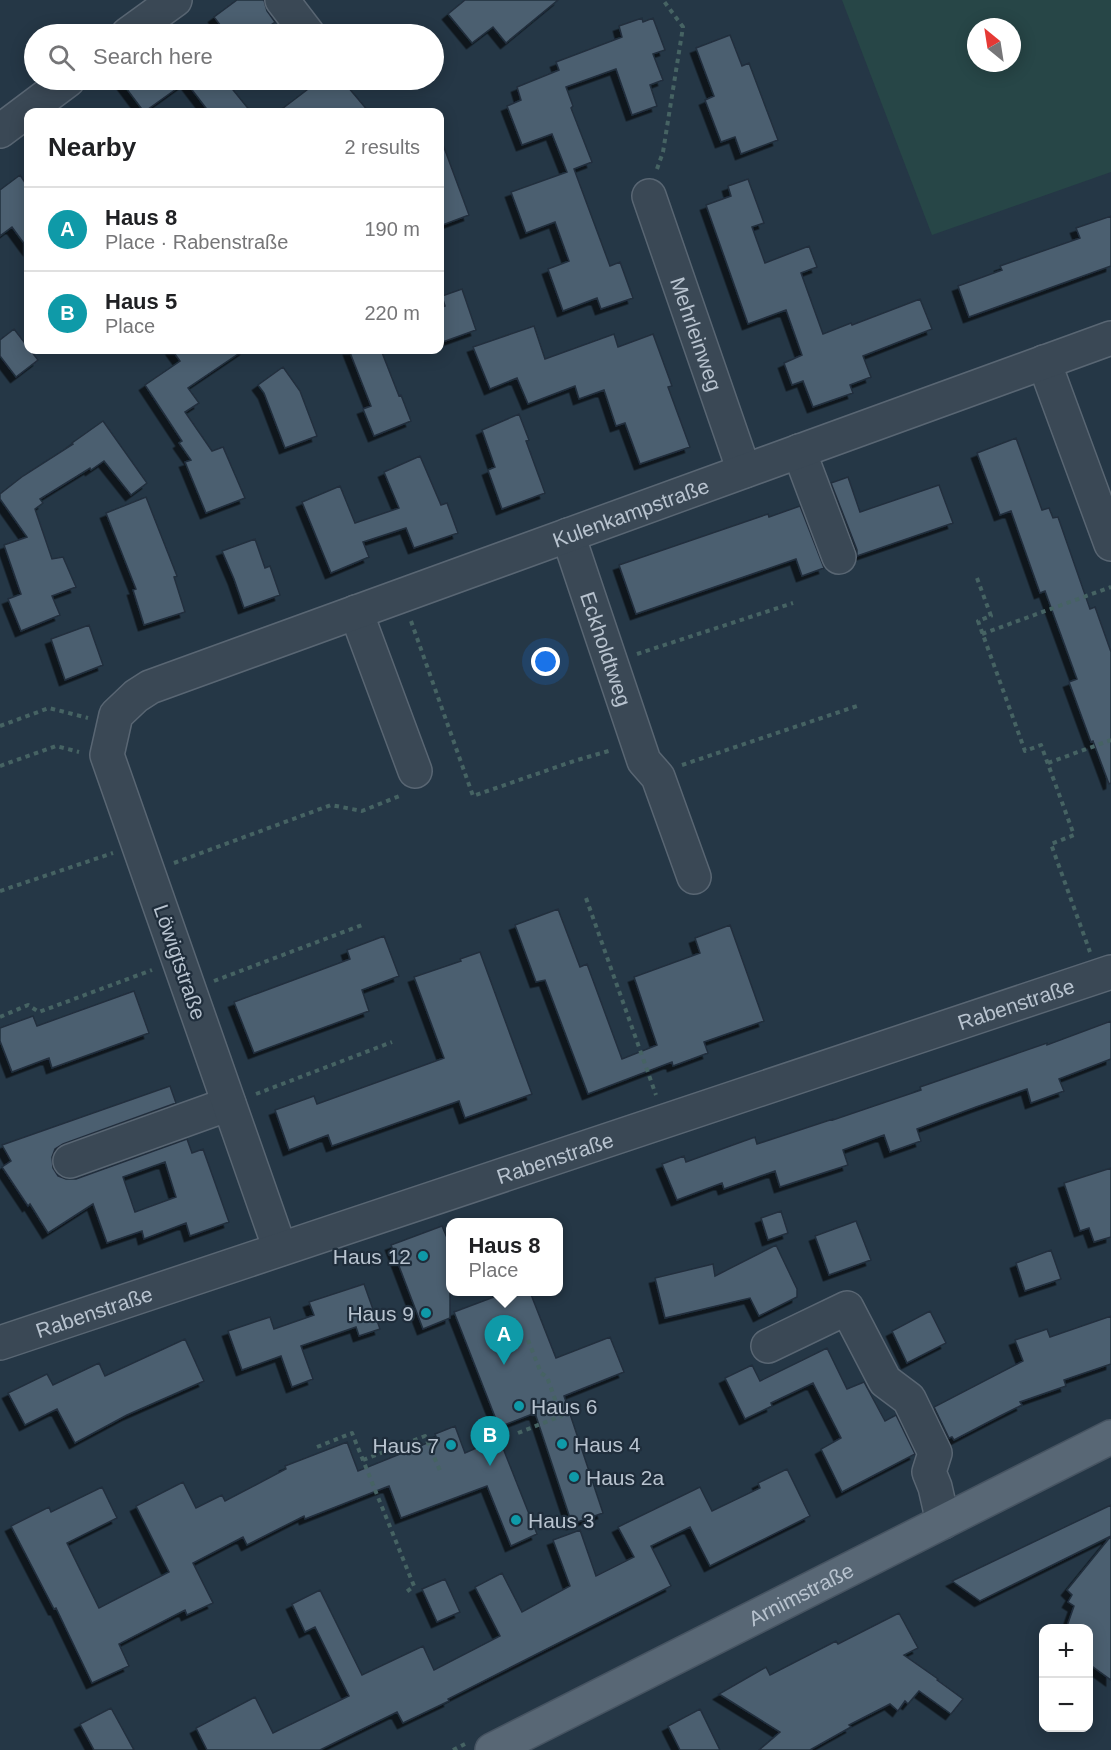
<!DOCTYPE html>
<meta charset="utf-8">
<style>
body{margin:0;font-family:Arial,sans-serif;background:#f2f2f2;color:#202124}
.controls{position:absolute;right:18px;bottom:18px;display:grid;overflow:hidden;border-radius:12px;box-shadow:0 3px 15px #0003}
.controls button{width:54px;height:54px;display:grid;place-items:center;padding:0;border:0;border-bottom:2px solid #e0e0e0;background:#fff;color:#202124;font:30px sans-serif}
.compass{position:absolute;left:967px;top:18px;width:54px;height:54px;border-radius:50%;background:#fff;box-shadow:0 3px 15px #0003;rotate:330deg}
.you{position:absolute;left:546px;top:662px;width:21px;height:21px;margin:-15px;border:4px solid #fff;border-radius:50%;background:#1a73e8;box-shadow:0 0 0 9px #1a73e833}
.badge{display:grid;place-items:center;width:39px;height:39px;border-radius:50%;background:#b45309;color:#fff;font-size:20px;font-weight:700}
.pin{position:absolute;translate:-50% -50px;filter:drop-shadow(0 2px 3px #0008)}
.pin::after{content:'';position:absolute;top:32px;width:21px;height:18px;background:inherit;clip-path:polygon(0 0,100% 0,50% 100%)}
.popup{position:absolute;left:446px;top:1218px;width:117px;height:78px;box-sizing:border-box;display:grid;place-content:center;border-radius:12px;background:#fff;filter:drop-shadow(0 2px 4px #0005);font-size:20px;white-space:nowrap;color:#757577}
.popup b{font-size:22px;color:#202124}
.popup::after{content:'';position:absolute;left:50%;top:100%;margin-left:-12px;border:12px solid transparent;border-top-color:#fff}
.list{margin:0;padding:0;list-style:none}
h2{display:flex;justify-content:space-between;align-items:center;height:78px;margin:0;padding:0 24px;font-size:26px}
h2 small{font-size:20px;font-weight:400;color:#757577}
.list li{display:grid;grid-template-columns:39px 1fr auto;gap:18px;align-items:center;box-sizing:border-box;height:84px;padding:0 24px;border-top:2px solid #e0e0e0}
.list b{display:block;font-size:22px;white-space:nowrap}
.list p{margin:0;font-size:20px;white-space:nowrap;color:#757577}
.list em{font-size:20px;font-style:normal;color:#757577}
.icon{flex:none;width:33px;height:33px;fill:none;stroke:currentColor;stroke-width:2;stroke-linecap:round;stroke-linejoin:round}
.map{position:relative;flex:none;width:1111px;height:1750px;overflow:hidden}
.search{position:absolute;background:#fff;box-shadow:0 3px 15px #0003;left:24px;top:24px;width:420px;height:66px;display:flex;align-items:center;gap:15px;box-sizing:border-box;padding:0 21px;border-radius:33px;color:#757577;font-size:22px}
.panel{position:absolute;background:#fff;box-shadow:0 3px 15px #0003;left:24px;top:108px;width:420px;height:246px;border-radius:12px}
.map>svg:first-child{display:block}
</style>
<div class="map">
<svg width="1111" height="1750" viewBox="0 0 1111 1750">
<defs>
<filter id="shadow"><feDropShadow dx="-5.5" dy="5.5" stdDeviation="0" flood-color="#0009"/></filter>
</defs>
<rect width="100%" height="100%" fill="#253746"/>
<path fill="#274647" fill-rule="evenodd" d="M842,0H1111V172L932,235ZM976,27H1012V63H976Z"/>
<path fill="#4c5e70" stroke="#212f3d" stroke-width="1.5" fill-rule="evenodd" filter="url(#shadow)" d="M237,0H264L267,11L275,22L258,34H227L214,17Z
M465,0H558L506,43L493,27L472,43L448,14Z
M642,18L643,22L653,18L665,50L653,54L663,80L650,85L657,106L632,115L616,69L566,87L573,106L571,108L592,162L574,169L610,266L620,262L633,298L601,309L597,298L563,311L548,269L569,261L555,222L526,233L511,192L567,172L552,134L522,145L507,106L521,100L517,87L559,70L556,62L622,37L619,26Z
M730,35L742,66L749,63L778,140L741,154L735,137L721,142L705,100L714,96L696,48Z
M120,80H225L251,112H209L186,82L144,112Z
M320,80H342L369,112H278Z
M440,142H442L469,215L440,226Z
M20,175L28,187V249L12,227L0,236V190Z
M748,179L764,223L752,227L765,263L809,246L817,267L801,273L823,334L851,323L852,325L920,299L932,329L863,356L871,377L850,385L853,393L813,407L803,381L792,385L784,363L802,355L786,310L748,324L706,205L731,196L728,186Z
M1111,216V266L969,317L958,286L1002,270L1000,266L1080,238L1076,228Z
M462,289L476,330L440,343V308L445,306L442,296Z
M534,326L545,359L614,334L618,347L653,334L672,386L668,387L690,447L640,464L625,423L616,426L604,390L579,399L575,386L528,404L517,378L490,389L473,347Z
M14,329L38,360L16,377L0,356V340Z
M172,350H244L188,388L199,403L185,412L212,451L223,447L245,498L206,513L185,462L191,460L179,443L182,441L145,385L180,361Z
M349,350H381L399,396L401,395L411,421L374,436L363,409L371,406Z
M283,367L300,391L317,436L285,448L264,393L258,385Z
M519,414L529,440L526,441L545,493L502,509L488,470L495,467L482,430Z
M103,421L147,483L131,495L104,461L91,470L90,468L40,499L43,503L35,509L52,559L63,557L76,587L52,596L60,615L21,631L8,599L21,594L4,545L27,537L0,499V494L23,476L73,444L72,443Z
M1016,438L1042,510L1049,508L1053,518L1058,517L1090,609L1095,607L1111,652V783L1109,784L1093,741L1091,742L1069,682L1077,679L1045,591L1040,593L1011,511L1000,515L977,453Z
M420,456L441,505L447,503L458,533L414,548L406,528L363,542L369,557L331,573L302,502L340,486L355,523L399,508L384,472Z
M848,477L860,512L939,485L953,523L857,556V550L831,483Z
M146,497L177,576L174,577L185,612L144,625L133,590L136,589L106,513Z
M800,506L824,568L802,576L796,559L636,614L619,565L768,514L769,517Z
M255,539L265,568L270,566L280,595L244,608L234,579L222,551Z
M89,625L103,665L65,680L51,639Z
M558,909L580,967L587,964L622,1059L657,1045L634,977L700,953L695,938L730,925L764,1021L704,1042L708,1053L673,1066L672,1062L588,1094L545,980L536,982L515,925Z
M384,936L399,976L362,990L369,1011L254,1053L234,1002L350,959L347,950Z
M480,952L532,1094L465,1118L459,1101L332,1146L328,1135L289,1150L275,1110L314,1096L317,1104L444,1058L414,977L461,961L460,959Z
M134,991L149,1033L52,1068L49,1058L12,1072L0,1041V1028L33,1016L37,1026Z
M1111,1021V1059L1059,1079L1064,1091L1031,1103L1027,1089L976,1107L917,1129L921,1141L890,1152L884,1135L843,1150L848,1165L780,1187L775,1171L724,1189L722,1183L677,1200L662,1164L684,1156L686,1162L755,1137L757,1144L833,1119V1120L921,1090L920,1087L1047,1043V1045Z
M170,1086L176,1103L63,1144L55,1149L52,1157L53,1168L58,1176L66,1179H76L187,1139L192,1153L203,1149L229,1222L190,1236L186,1223L144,1239L142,1231L107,1243L93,1204L48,1233L30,1204L28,1206L2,1167L11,1161L2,1145ZM165,1162L176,1197L135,1212L123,1177Z
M1111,1168V1237L1094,1242L1089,1228L1080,1231L1064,1183Z
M781,1211L788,1233L768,1240L761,1218Z
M856,1221L871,1260L829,1275L815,1236Z
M442,1226L450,1245V1318L423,1329L391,1245Z
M776,1245L797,1289V1297L759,1316L750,1298L665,1318L655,1278L713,1264L715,1276Z
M1051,1250L1061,1279L1025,1291L1016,1263Z
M364,1284L380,1329L359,1336L356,1327L301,1346L313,1379L292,1387L281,1356L242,1370L228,1331L270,1317L274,1329L314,1315L309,1302Z
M507,1292H530L556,1358L610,1337L624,1372L564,1396L603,1513L572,1524L535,1413L499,1427L454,1312Z
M930,1311L946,1343L907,1363L892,1331Z
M1111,1316V1364L1064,1380L1066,1386L1020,1402L1022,1405L1000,1416L954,1440L952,1437L949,1438L934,1407L1023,1361L1015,1340L1047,1329L1050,1337Z
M185,1339L204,1381L127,1415L75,1443L57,1409L25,1425L8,1393L47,1374L53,1385L99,1363L105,1376Z
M827,1348L847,1389L864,1382L885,1421L896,1415L915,1454L842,1492L821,1449L841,1438L813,1383L771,1403L772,1406L745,1419L725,1378L752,1365L760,1381Z
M455,1426L465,1453L499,1438L537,1534L511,1546L487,1486L401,1518L389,1486L305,1519L304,1516L247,1545L243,1537L193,1563L213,1603L187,1615L185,1610L119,1644L129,1666L92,1683L56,1608L54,1609L11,1526L49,1507L51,1512L102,1487L117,1518L67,1543L99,1608L169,1572L136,1506L183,1482L196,1508L222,1495L225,1501L286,1469L285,1466L347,1442L358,1471L437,1439L435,1434Z
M787,1469L810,1516L710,1566L690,1527L651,1546L671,1586L448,1699L449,1701L403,1723L397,1712L320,1750H207L196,1728L255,1697L273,1733L349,1696L315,1627L305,1632L292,1604L320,1590L362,1675L423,1646L434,1670L500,1636L475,1587L502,1573L522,1612L570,1586L553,1540L580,1530L596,1576L634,1557L618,1527L700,1487L712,1511L760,1488L758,1483Z
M1111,1505V1680L1089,1664V1629H1066L1074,1606L1068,1602L1072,1595L1067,1590L1111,1536L980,1601L952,1581Z
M445,1579L460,1612L437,1622L422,1589Z
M899,1613L918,1648L904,1655L938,1679L937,1680L963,1699L951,1714L919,1691L908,1704L905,1701L898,1711L890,1704L849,1725L851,1727L810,1750H759L780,1732L719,1694L766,1667L770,1675L836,1641L838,1644Z
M111,1708L134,1750H94L80,1724Z
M700,1709L720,1750H680L668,1726Z"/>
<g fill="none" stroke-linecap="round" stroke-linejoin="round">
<defs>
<g id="minor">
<path d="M282,0L308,34"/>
<path d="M128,34L175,0"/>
<path d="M0,131L68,80"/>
<path id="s1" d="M649,196L744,471"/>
<path d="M1044,362L1111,544"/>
<path d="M799,451L839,557"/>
<path id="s2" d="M568,535L644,761L658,777L694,877"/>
<path d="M356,612L415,771"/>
<path d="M70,1161L229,1104"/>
<path id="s3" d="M280,1249L107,755L116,715L136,696L150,687L1111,338"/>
<path id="s4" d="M0,1343L1111,972"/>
<path d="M768,1346L847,1308L885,1381L909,1399L935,1453L929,1472L935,1487L943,1522"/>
</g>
<g id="major">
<path id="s5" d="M492,1750L1111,1437"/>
</g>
</defs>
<use href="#minor" stroke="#596673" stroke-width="36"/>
<use href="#major" stroke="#475462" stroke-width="36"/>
<path stroke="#466363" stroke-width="4" stroke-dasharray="4.5 4.5" stroke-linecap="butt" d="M657,169L663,152L683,27L663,0
M977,578L991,616L978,621L1025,751L1041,745L1074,835L1051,844L1090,952
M411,621L473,796L574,761L612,750
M982,634L1111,587
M637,654L793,603
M0,726L49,708L88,718
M1048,763L1111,740
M682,765L857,706
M0,766L56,746L79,752
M174,863L331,805L362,811L402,795
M0,891L113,853
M586,898L656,1095
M214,981L362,925
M0,1017L28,1005L39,1012L152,970
M256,1094L392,1042
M518,1433L561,1416L547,1377L541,1373L528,1340
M317,1447L352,1433L414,1586L405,1593
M363,1460L425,1436L441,1473
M453,1750L465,1744"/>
<use href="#minor" stroke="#3a4855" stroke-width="33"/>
<use href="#major" stroke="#586775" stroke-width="33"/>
</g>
<g fill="#0f9aa8" stroke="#1f2d3b" stroke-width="2">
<circle cx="423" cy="1256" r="6"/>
<circle cx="426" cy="1313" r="6"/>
<circle cx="519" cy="1406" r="6"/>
<circle cx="562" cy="1444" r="6"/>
<circle cx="451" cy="1445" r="6"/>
<circle cx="574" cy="1477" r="6"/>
<circle cx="516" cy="1520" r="6"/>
</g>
<g text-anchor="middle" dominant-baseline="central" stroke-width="4.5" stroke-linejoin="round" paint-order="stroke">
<g font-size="21" fill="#b8c3cf" stroke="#1f2d3b">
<text stroke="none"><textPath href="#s1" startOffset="146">Mehrleinweg</textPath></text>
<text stroke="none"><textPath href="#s3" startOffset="1120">Kulenkampstraße</textPath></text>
<text stroke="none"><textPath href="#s2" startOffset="120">Eckholdtweg</textPath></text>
<text transform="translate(180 962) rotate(71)">Löwigtstraße</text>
<text stroke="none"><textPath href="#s4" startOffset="1071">Rabenstraße</textPath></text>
<text stroke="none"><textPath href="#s4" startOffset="585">Rabenstraße</textPath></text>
<text stroke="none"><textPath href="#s4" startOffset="99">Rabenstraße</textPath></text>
<text stroke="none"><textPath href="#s5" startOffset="346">Arnimstraße</textPath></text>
</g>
<g font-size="21" fill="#b8c3cf" stroke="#1f2d3b" text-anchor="start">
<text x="411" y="1256" text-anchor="end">Haus 12</text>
<text x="414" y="1313" text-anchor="end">Haus 9</text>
<text x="531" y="1406">Haus 6</text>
<text x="574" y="1444">Haus 4</text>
<text x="439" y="1445" text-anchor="end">Haus 7</text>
<text x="586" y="1477">Haus 2a</text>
<text x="528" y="1520">Haus 3</text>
</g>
</g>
</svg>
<div class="controls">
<button>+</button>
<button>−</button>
</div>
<svg class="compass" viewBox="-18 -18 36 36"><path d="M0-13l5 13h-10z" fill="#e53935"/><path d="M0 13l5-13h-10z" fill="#757577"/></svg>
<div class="you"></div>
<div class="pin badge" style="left:504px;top:1365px;background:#0f9aa8">A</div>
<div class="popup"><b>Haus 8</b>Place</div>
<div class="pin badge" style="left:490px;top:1466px;background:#0f9aa8">B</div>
<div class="search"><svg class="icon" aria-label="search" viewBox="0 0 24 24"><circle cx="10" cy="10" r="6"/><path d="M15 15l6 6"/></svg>Search here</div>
<section class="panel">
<h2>Nearby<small>2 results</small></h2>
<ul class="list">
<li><span class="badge" style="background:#0f9aa8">A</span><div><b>Haus 8</b><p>Place · Rabenstraße</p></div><em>190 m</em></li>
<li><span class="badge" style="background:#0f9aa8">B</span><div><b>Haus 5</b><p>Place</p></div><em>220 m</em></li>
</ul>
</section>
</div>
